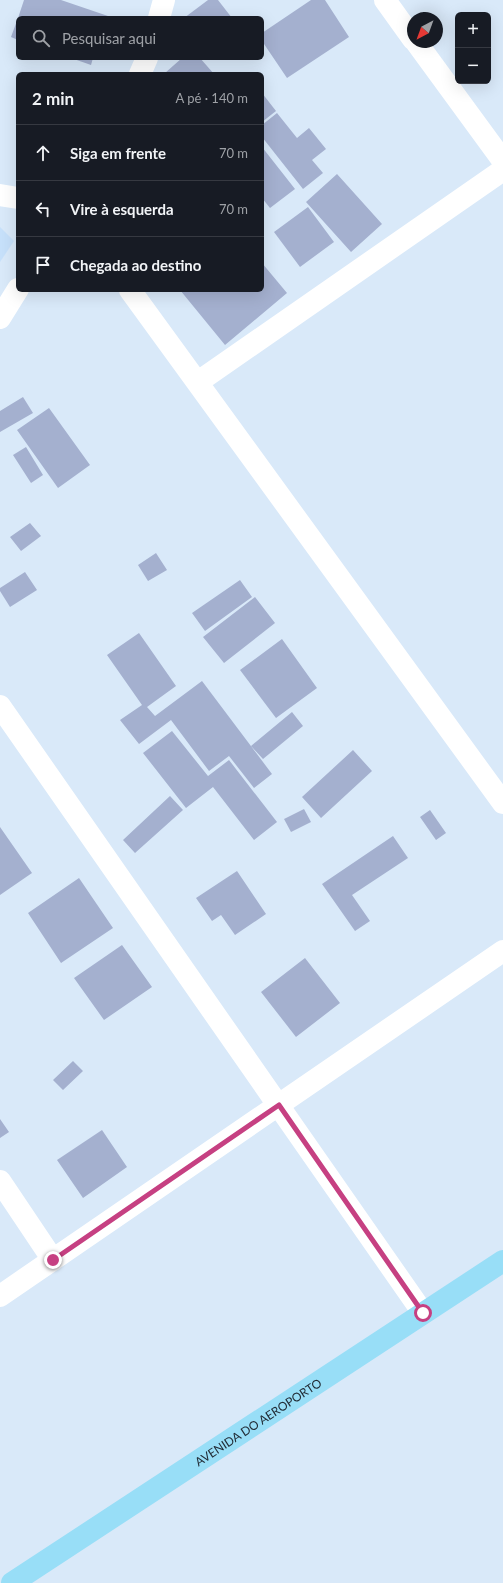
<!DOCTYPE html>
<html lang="pt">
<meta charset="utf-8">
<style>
body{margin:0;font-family:Lato,sans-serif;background:#20242c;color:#f1f3f6}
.controls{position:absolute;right:12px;top:12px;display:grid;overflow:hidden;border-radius:6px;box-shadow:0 4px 16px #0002}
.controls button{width:36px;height:36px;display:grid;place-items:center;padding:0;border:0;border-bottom:1px solid #363941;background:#171b24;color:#f1f3f6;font:20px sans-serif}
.compass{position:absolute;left:407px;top:12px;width:36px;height:36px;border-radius:50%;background:#171b24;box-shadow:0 4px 16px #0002;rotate:221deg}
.stop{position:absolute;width:12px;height:12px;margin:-9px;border:3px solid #c64082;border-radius:50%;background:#fff}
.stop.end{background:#c64082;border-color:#fff;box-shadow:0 1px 4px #0008}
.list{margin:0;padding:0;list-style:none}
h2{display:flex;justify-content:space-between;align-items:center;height:52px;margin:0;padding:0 16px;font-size:17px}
h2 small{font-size:13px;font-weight:400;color:#9ea1a6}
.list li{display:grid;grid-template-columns:26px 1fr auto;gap:12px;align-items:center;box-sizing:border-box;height:56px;padding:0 16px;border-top:1px solid #363941}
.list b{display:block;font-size:15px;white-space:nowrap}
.list em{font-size:13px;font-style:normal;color:#9ea1a6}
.icon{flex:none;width:22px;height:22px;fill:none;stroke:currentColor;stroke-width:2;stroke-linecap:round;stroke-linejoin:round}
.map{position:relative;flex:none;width:503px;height:1583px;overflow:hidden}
.search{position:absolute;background:#171b24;box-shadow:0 4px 16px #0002;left:16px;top:16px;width:248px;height:44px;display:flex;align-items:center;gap:10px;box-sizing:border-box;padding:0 14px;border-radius:6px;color:#9ea1a6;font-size:15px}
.panel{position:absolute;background:#171b24;box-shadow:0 4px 16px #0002;left:16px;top:72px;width:248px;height:220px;border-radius:6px}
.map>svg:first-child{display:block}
</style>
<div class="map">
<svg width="503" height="1583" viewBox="0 0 503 1583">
<rect width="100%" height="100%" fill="#d9e9f9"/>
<path fill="#c6e0fa" d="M0,227L14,241L0,262Z"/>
<path fill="#a4b0cf" d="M24,0H61L108,16L107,18H18Z
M208,0H218L232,18H184Z
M311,0H325L349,37L287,78L262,41V33Z
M18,18V40L11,37Z
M71,58H93L91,65Z
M182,58H200L214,74H166L165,73Z
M262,93L276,111L262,122Z
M277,113L297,138L309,128L326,149L312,160L323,173L303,189L262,137V125Z
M262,147L295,189L270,208L262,198Z
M337,174L382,224L351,252L306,202Z
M308,207L334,242L300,267L274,232Z
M262,263L287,293L225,345L180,290H262Z
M23,397L33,413L0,432V411Z
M49,408L90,465L58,488L17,430Z
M26,447L43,475L31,483L13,455Z
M30,523L41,536L21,551L10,537Z
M156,553L167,570L148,581L138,565Z
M25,572L37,590L10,607L0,591V588Z
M240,580L252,597L205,631L192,613Z
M255,597L275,623L224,663L203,637Z
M139,633L176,686L147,707L155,716L202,681L272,774L254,788L229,756L209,771L171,720L139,744L120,720L142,705L107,655Z
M282,639L317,688L276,718L240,670Z
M292,712L303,726L263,759L251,746Z
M172,731L208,776L229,760L277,822L254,840L213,787L186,808L143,753Z
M353,750L372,771L321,818L302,797Z
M170,796L183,810L135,853L123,840Z
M304,809L311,822L291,832L284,819Z
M430,810L446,833L436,840L420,817Z
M0,827L32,873L0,895Z
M393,836L408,858L352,895L370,921L355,931L322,884Z
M237,871L266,914L235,935L221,915L212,921L196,898Z
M79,878L113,928L61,963L28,913Z
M122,945L152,987L104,1020L74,978Z
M305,958L340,1003L296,1037L261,992Z
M73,1061L83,1071L63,1090L53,1080Z
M0,1119L9,1132L0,1138Z
M102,1130L127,1167L83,1198L57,1160Z"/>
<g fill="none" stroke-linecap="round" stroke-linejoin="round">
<path stroke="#fff" stroke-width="22" d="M385,0L413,39
M159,18L164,0
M416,42L503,161
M140,74L147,58
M0,195L18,198
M130,290L503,803
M0,318L18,289
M198,382L503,170
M0,706L423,1313
M0,1181L53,1260
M0,1296L503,951"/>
<path stroke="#98def7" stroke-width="22" id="s1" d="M12,1583L503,1261"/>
</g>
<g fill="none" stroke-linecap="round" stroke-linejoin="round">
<path stroke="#c64082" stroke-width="5" d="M53,1260L279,1105L423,1313"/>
</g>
<g text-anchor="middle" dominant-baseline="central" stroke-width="4" stroke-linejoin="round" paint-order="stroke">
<g font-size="12" fill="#222d37" stroke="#fff">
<text stroke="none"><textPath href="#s1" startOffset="294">AVENIDA DO AEROPORTO</textPath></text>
</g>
</g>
</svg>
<div class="controls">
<button>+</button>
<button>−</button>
</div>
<svg class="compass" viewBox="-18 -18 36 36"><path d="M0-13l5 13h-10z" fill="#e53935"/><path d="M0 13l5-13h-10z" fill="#9ea1a6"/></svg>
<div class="stop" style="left:423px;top:1313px"></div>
<div class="stop end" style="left:53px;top:1260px"></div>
<div class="search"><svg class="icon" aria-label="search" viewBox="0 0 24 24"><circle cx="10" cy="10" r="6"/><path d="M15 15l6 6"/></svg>Pesquisar aqui</div>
<section class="panel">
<h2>2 min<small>A pé · 140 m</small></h2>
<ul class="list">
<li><svg class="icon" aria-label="ahead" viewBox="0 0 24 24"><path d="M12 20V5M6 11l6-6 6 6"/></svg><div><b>Siga em frente</b></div><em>70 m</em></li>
<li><svg class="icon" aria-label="left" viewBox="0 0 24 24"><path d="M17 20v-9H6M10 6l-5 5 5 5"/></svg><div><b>Vire à esquerda</b></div><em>70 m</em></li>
<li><svg class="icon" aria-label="arrive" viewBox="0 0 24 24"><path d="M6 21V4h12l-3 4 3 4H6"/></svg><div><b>Chegada ao destino</b></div></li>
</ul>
</section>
</div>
